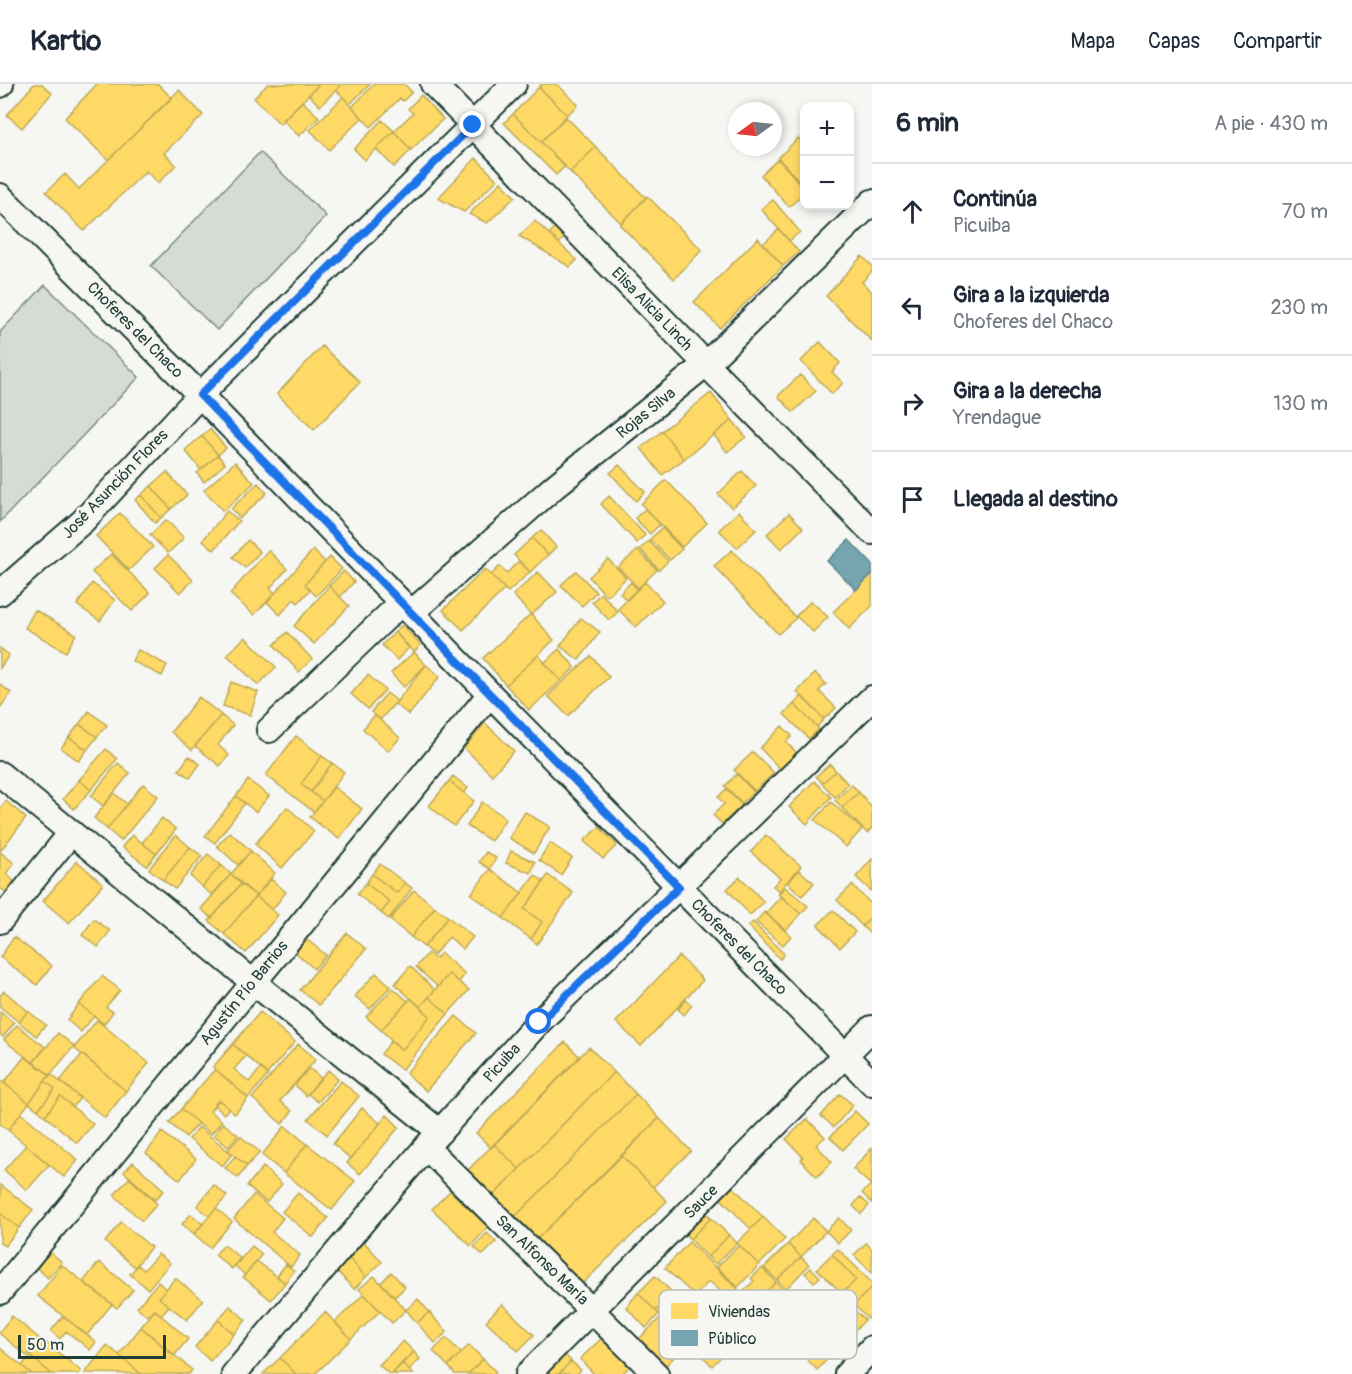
<!DOCTYPE html>
<html lang="es">
<meta charset="utf-8">
<style>
body{margin:0;font-family:Pangolin,sans-serif;background:#f2f2f3;color:#1f2937}
.controls{position:absolute;right:18px;top:18px;display:grid;overflow:hidden;border-radius:12px;box-shadow:0 3px 9px #0003}
.controls button{width:54px;height:54px;display:grid;place-items:center;padding:0;border:0;border-bottom:2px solid #e0e1e3;background:#fff;color:#1f2937;font:30px sans-serif}
.compass{position:absolute;left:728px;top:18px;width:54px;height:54px;border-radius:50%;background:#fff;box-shadow:0 3px 9px #0003;rotate:255deg}
.scale{position:absolute;left:18px;bottom:15px;width:148px;box-sizing:border-box;padding-left:6px;border:3px solid #1f3d34;border-top:0;font-size:16px;line-height:21px;white-space:nowrap;color:#1f3d34;-webkit-text-stroke:4px #f6f6f2;paint-order:stroke}
.stop{position:absolute;width:18px;height:18px;margin:-14px;border:4px solid #1a73e8;border-radius:50%;background:#fff}
.stop.end{background:#1a73e8;border-color:#fff;box-shadow:0 2px 6px #0008}
.list{margin:0;padding:0;list-style:none}
h2{display:flex;justify-content:space-between;align-items:center;height:78px;margin:0;padding:0 24px;font-size:26px}
h2 small{font-size:20px;font-weight:400;color:#747a83}
.list li{display:grid;grid-template-columns:39px 1fr auto;gap:18px;align-items:center;box-sizing:border-box;height:96px;padding:0 24px;border-top:2px solid #e0e1e3}
.list b{display:block;font-size:22px;white-space:nowrap}
.list p{margin:0;font-size:20px;white-space:nowrap;color:#747a83}
.list em{font-size:20px;font-style:normal;color:#747a83}
.icon{flex:none;width:33px;height:33px;fill:none;stroke:currentColor;stroke-width:2;stroke-linecap:round;stroke-linejoin:round}
.map{position:relative;flex:none;width:872px;height:1290px;overflow:hidden}
header{display:flex;align-items:center;gap:36px;box-sizing:border-box;height:84px;padding:0 30px;background:#fff;border-bottom:2px solid #e0e1e3}
header strong{font-size:28px}
nav{display:flex;gap:33px;margin-inline-start:auto;font-size:21px}
main{display:flex}
aside{flex:1;background:#fff}
.map>svg:first-child{display:block}
</style>
<header>
<strong>Kartio</strong>
<nav><a>Mapa</a><a>Capas</a><a>Compartir</a></nav>
</header>
<main>
<div class="map">
<svg width="872" height="1290" viewBox="0 0 872 1290">
<rect width="100%" height="100%" fill="#f6f6f2"/>
<filter id="ink" filterUnits="userSpaceOnUse"><feTurbulence type="fractalNoise" baseFrequency=".0167" numOctaves="2"/><feDisplacementMap in="SourceGraphic" scale="12" xChannelSelector="R" yChannelSelector="G"/><feConvolveMatrix kernelMatrix="1 2 1 2 8 2 1 2 1" color-interpolation-filters="sRGB"/></filter>
<g filter="url(#ink)">
<path fill="#d6dbd6" stroke="#7a8c85" stroke-width="1.5" d="M260,68L326,132L217,246L151,182Z
M45,201L139,293L0,438V248Z"/>
<path fill="#ffd966" stroke="#bcaa57" stroke-width="1.5" d="M34,0H42L52,9L22,44L7,31Z
M97,0H158L172,14L108,76L65,34Z
M268,0H319L280,40L254,14Z
M319,0H338L340,2L320,22L309,11Z
M342,0H370L350,20L336,6Z
M374,0H404L412,8L403,17L400,14L371,43L352,23Z
M542,0H557L578,21L567,31L539,3Z
M539,3L567,31L541,58L513,30Z
M179,6L203,31L164,69L176,81L158,99L146,87L84,147L46,108L65,90L79,105Z
M421,11L443,35L411,66L394,47L413,29L408,25Z
M343,13L362,34L329,66L310,46Z
M302,17L319,33L299,52L283,36Z
M513,30L565,82L556,91L504,39Z
M566,33L596,63L570,88L541,58Z
M382,36L394,47L365,76L354,65Z
M394,47L411,66L394,83L376,65Z
M798,54L804,60V102L778,74Z
M596,63L646,114L621,139L570,88Z
M476,74L497,96L464,128L438,114Z
M778,75L804,104V109L789,123L761,91Z
M501,98L515,113L487,139L469,130Z
M647,112L702,166L674,195L620,141Z
M773,116L800,148L789,157L761,125Z
M535,137L577,176L570,183L519,152Z
M557,141L567,151L559,159L549,150Z
M779,145L799,168L783,182L763,160Z
M758,154L783,182L720,244L694,218Z
M862,172L872,182V187L862,198L872,208V257L826,212Z
M820,258L840,279L832,288L843,299L832,310L801,277Z
M322,262L360,298L314,346L277,310Z
M800,291L816,307L793,328L778,312Z
M711,309L732,336L684,375L662,347Z
M732,336L746,353L727,368L714,351Z
M210,345L226,364L218,371L202,352Z
M662,347L684,375L662,391L641,364Z
M202,352L218,371L201,386L185,366Z
M218,371L225,380L204,398L197,389Z
M235,378L254,399L223,427L204,406Z
M619,381L645,408L636,417L610,389Z
M742,387L756,402L732,424L718,410Z
M167,388L187,411L171,425L151,402Z
M666,396L707,439L682,463L641,420Z
M258,399L267,409L240,434L231,425Z
M151,402L171,425L161,434L141,411Z
M141,411L161,434L155,439L135,416Z
M609,412L645,451L637,459L601,420Z
M645,425L660,440L650,450L635,434Z
M227,427L239,437L214,466L203,456Z
M739,427L756,446L737,464L719,446Z
M120,429L153,463L129,486L96,452Z
M789,429L803,444L781,465L767,450Z
M166,436L184,454L168,469L150,451Z
M662,444L682,465L670,476L650,455Z
M541,446L556,463L548,471L532,454Z
M532,454L548,471L530,488L514,471Z
M248,456L260,468L245,484L233,473Z
M649,457L668,477L659,486L640,465Z
M268,466L287,485L270,504L275,509L254,531L230,510Z
M313,466L325,478L305,500L310,506L298,519L294,515L280,531L267,518Z
M638,466L657,486L638,504L618,483Z
M732,466L796,534L778,550L714,482Z
M111,470L150,509L132,527L92,488Z
M168,471L193,496L180,509L155,484Z
M330,473L342,485L316,512L305,500Z
M608,475L626,494L607,512L589,493Z
M519,477L530,488L508,508L491,491L500,482L507,489Z
M485,485L505,505L463,546L443,526Z
M344,487L354,498L340,513L329,502Z
M576,487L596,508L582,522L561,501Z
M538,488L557,508L531,531L513,511Z
M872,490V522L849,545L833,528Z
M631,498L637,505L626,516L620,509Z
M645,498L663,517L636,543L618,525Z
M92,499L115,516L100,537L77,521Z
M329,502L349,522L314,560L294,542Z
M601,509L618,528L609,536L592,518Z
M811,517L828,533L813,548L796,532Z
M35,526L76,550L66,568L25,544Z
M531,530L554,556L506,601L483,574Z
M581,534L600,548L579,576L560,562Z
M402,541L421,561L414,568L395,548Z
M287,548L312,575L299,588L274,561Z
M395,548L409,564L397,576L382,561Z
M245,553L276,583L258,601L227,571Z
M0,564L9,571L0,584Z
M559,565L575,583L561,597L544,579Z
M138,566L167,581L162,592L132,577Z
M414,568L426,581L404,603L391,589Z
M538,571L561,597L529,626L506,601Z
M591,572L609,593L568,632L548,612Z
M426,581L440,592L409,631L395,620Z
M815,589L826,600L819,607L836,624L824,635L797,608Z
M368,591L385,606L368,625L351,610Z
M231,598L258,608L250,631L223,622Z
M0,600L11,609L0,624Z
M387,609L397,617L380,636L371,628Z
M802,612L824,635L817,643L794,620Z
M199,613L221,631L192,666L171,648Z
M794,620L819,645L809,655L784,630Z
M89,627L107,641L97,653L79,640Z
M221,631L233,641L218,661L229,671L220,682L195,662Z
M375,631L400,654L388,667L363,645Z
M485,639L514,667L492,691L464,664Z
M79,640L97,653L87,666L69,653Z
M782,642L792,652L786,658L798,670L781,686L760,664Z
M296,652L322,672L301,700L323,717L314,728L266,691Z
M69,653L87,666L79,677L61,664Z
M106,665L117,675L91,706L79,696Z
M753,668L774,689L755,707L734,686Z
M189,672L200,680L190,694L179,686Z
M322,672L332,679L311,708L301,700Z
M118,679L130,689L103,722L91,712Z
M332,679L344,688L323,717L311,708Z
M830,680L836,687L822,699L816,692Z
M836,687L848,700L835,713L822,699Z
M737,690L754,708L742,719L725,702Z
M453,692L468,704L464,709L449,697Z
M79,696L91,706L74,725L63,715Z
M248,696L269,712L256,728L236,712Z
M449,697L474,717L454,742L429,722Z
M814,697L831,713L807,740L789,723Z
M143,700L158,712L121,757L107,745Z
M852,701L859,708L842,724L835,716Z
M334,703L362,725L339,755L310,733Z
M726,705L742,721L722,740L713,731L724,720L718,713Z
M859,708L872,724V744L867,749L842,724Z
M114,709L127,720L107,745L94,734Z
M236,712L245,719L215,759L205,752Z
M6,717L26,734L0,767V725Z
M482,718L506,734L491,757L467,742Z
M831,718L862,745L846,763L815,736Z
M287,723L314,747L282,784L255,760Z
M525,728L550,743L534,769L509,754Z
M162,734L176,745L156,770L142,759Z
M599,743L617,761L603,775L584,757Z
M230,748L251,767L238,781L217,762Z
M132,751L156,770L147,782L122,763Z
M176,751L190,763L163,796L149,785Z
M766,751L801,782L779,807L773,802L780,794L751,768Z
M550,759L572,774L561,791L539,776Z
M190,763L202,772L175,805L163,796Z
M251,767L275,789L256,812L231,790Z
M511,767L535,778L531,789L506,779Z
M0,768L14,779L6,790L14,797L6,808L0,804Z
M486,768L496,774L490,785L479,778Z
M208,770L221,781L202,803L190,792Z
M872,775V806L871,807L856,793Z
M77,777L103,800L69,839L43,817Z
M380,780L405,799L397,809L372,790Z
M221,781L231,790L212,811L202,803Z
M490,785L522,809L503,834L471,810Z
M799,786L814,799L802,812L788,799Z
M231,790L241,800L212,834L201,825Z
M372,790L397,809L405,799L412,804L389,835L381,829L390,818L366,799Z
M535,791L544,798L524,825L542,838L531,855L503,834Z
M548,791L573,809L537,860L531,855L542,838L524,825Z
M740,793L764,818L750,831L727,805Z
M271,795L286,808L272,826L256,812Z
M366,799L390,818L381,829L357,810Z
M241,800L256,812L224,850L209,837Z
M852,801L872,821V832L862,842L837,816Z
M785,803L808,822L801,830L778,810Z
M414,806L435,823L411,853L390,836Z
M256,812L278,831L246,869L224,850Z
M781,812L801,830L786,846L766,829Z
M435,823L448,833L424,863L411,853Z
M833,826L855,848L840,864L818,841Z
M764,828L791,852L783,861L756,838Z
M872,832V852L862,842Z
M448,833L473,853L463,865L449,853L434,871L424,863Z
M94,835L110,847L98,863L82,851Z
M753,838L784,870L780,875L748,842Z
M347,849L366,865L319,921L300,906Z
M14,853L52,882L37,901L0,873Z
M306,855L326,871L314,885L295,868Z
M428,869L436,875L441,869L465,890L459,898L449,890L438,903L416,883Z
M679,872L703,896L641,962L616,938Z
M410,882L435,906L420,923L395,900Z
M376,889L391,902L370,925L355,912Z
M449,890L469,906L448,930L429,913Z
M102,892L120,906L106,923L113,928L104,940L79,920Z
M393,904L408,917L381,946L366,933Z
M4,907L28,927L19,938L0,923V912Z
M429,913L448,930L402,986L381,970L391,957L402,966L430,932L420,923Z
M411,914L430,932L402,966L381,946Z
M686,916L692,921L684,931L678,925Z
M79,920L94,932L81,948L67,936Z
M28,927L46,941L36,952L19,938Z
M0,928L14,939L3,953L0,950Z
M260,928L295,958L267,990L233,960Z
M456,932L476,949L426,1007L406,989Z
M97,936L149,979L126,1007L74,964Z
M17,941L45,963L33,979L4,956Z
M58,949L74,962L50,991L33,979Z
M565,958L580,973L491,1064L476,1049Z
M233,960L246,972L234,985L249,998L261,984L268,991L248,1014L213,983Z
M298,960L316,975L280,1017L292,1027L282,1040L252,1014Z
M589,963L614,988L519,1085L494,1060Z
M82,970L126,1007L105,1034L60,997Z
M25,972L50,991L29,1019L4,999Z
M309,984L321,994L306,1012L295,1001Z
M215,985L248,1014L235,1030L219,1016L210,1027L222,1037L211,1050L181,1025Z
M328,986L338,995L318,1018L308,1010Z
M614,988L636,1010L512,1136L491,1114Z
M51,990L80,1014L73,1023L60,1012L45,1032L38,1026L55,1005L45,997Z
M0,996L29,1019L8,1046L0,1040V1026L1,1024L0,1023Z
M45,997L55,1005L38,1026L29,1019Z
M341,997L359,1012L327,1051L308,1035Z
M636,1010L659,1034L535,1157L512,1136Z
M840,1010L853,1021L834,1043L821,1032Z
M60,1012L93,1040L77,1059L45,1032Z
M219,1016L229,1024L224,1030L214,1021Z
M362,1024L380,1039L351,1075L333,1060Z
M181,1025L198,1039L186,1053L169,1039Z
M855,1027L868,1040L843,1066L830,1053Z
M21,1029L78,1076L64,1093L8,1046Z
M387,1031L399,1043L360,1090L347,1079Z
M659,1034L691,1067L653,1103L622,1072Z
M807,1035L825,1053L816,1061L832,1078L817,1093L801,1076L803,1073L786,1055Z
M223,1039L238,1051L228,1063L214,1051Z
M285,1042L307,1060L284,1089L262,1071Z
M199,1043L232,1070L222,1082L189,1055Z
M162,1048L196,1075L180,1096L146,1069Z
M240,1052L260,1068L247,1082L228,1066Z
M307,1060L355,1097L332,1126L284,1089Z
M494,1060L519,1085L491,1114L465,1089Z
M26,1061L49,1081L27,1106L4,1086Z
M872,1064V1098L870,1100L853,1085Z
M235,1072L247,1082L238,1094L225,1084Z
M622,1072L667,1117L579,1203L535,1157Z
M133,1078L164,1106L155,1116L124,1088Z
M263,1083L282,1100L267,1118L247,1102Z
M129,1094L157,1120L142,1137L114,1111Z
M872,1100V1119L862,1109Z
M1,1101L33,1126L19,1144L0,1129Z
M214,1101L227,1112L209,1132L197,1122Z
M732,1102L763,1133L751,1145L720,1114Z
M450,1107L488,1143L471,1162L432,1125Z
M298,1109L328,1134L313,1153L282,1128Z
M254,1110L283,1134L272,1148L300,1171L291,1183L234,1135Z
M860,1113L869,1121L861,1130L853,1122Z
M216,1124L232,1138L210,1164L194,1150Z
M704,1126L711,1134L690,1155L683,1148Z
M0,1129L19,1144L5,1162L0,1159Z
M191,1130L203,1140L194,1150L182,1140Z
M763,1133L785,1155L759,1181L737,1159Z
M711,1134L729,1151L708,1173L690,1155Z
M813,1134L826,1147L801,1173L788,1160Z
M839,1134L851,1146L838,1159L826,1147Z
M121,1138L151,1163L135,1183L105,1158Z
M487,1149L496,1158L483,1171L474,1163Z
M729,1151L737,1159L716,1180L708,1173Z
M364,1158L382,1178L366,1193L348,1173Z
M689,1158L738,1205L729,1215L709,1197L695,1212L665,1184Z
M866,1159L872,1165V1189L854,1171Z
M788,1160L801,1173L777,1196L764,1184Z
M224,1161L240,1174L232,1185L215,1171Z
M739,1161L759,1181L738,1203L717,1183Z
M252,1162L262,1170L245,1191L235,1182Z
M838,1165L872,1199V1203L854,1221L842,1209L856,1196L832,1170Z
M50,1168L62,1178L48,1194L37,1184Z
M158,1170L170,1179L148,1205L130,1190L138,1181L144,1186Z
M832,1170L856,1196L842,1209L817,1185Z
M348,1173L366,1193L354,1205L335,1185Z
M801,1173L809,1181L786,1205L777,1196Z
M257,1177L285,1199L271,1216L243,1193Z
M99,1178L133,1206L117,1224L83,1198Z
M286,1180L294,1187L285,1199L277,1192Z
M62,1181L112,1220L87,1251L38,1212Z
M762,1184L776,1198L753,1221L741,1210L754,1197L751,1194Z
M811,1184L820,1193L814,1198L805,1189Z
M391,1188L405,1203L395,1213L381,1199Z
M374,1192L406,1226L392,1239L359,1205Z
M655,1192L673,1209L656,1227L638,1209Z
M175,1194L203,1216L187,1236L159,1214Z
M158,1198L166,1205L159,1214L169,1222L161,1231L154,1225L147,1232L137,1223Z
M776,1198L786,1208L763,1232L753,1221Z
M872,1203V1231L868,1235L854,1221Z
M638,1209L659,1230L646,1244L626,1223Z
M673,1209L703,1239L686,1257L656,1227Z
M364,1210L380,1227L351,1255L335,1238Z
M418,1215L429,1228L417,1239L406,1226Z
M502,1220L534,1251L518,1267L486,1237Z
M230,1222L246,1236L234,1250L218,1236Z
M155,1226L188,1255L174,1272L141,1243Z
M855,1227L865,1236L851,1250L842,1240Z
M325,1228L351,1255L315,1290H296L280,1274Z
M429,1228L447,1248L435,1259L417,1239Z
M12,1232L41,1256L27,1272L0,1250V1247Z
M63,1232L96,1258L90,1266L66,1247L60,1255L51,1247Z
M662,1232L684,1254L670,1268L675,1272L663,1285L636,1258Z
M218,1236L234,1250L210,1277L195,1263Z
M141,1243L192,1286L189,1290H141L119,1271Z
M825,1245L841,1261L817,1286L801,1269Z
M729,1246L738,1255L712,1282L703,1272Z
M603,1253L630,1282L622,1290H594L580,1275Z
M446,1254L461,1269L448,1282L433,1267Z
M43,1256L81,1287L79,1290H52L30,1272Z
M403,1257L414,1268L392,1290H389L379,1281Z
M107,1261L119,1271L141,1290L85,1289Z
M469,1261L483,1275L468,1290H455L448,1282Z
M0,1264L22,1282L32,1290H0Z
M414,1268L420,1275L409,1286L402,1279Z
M563,1269L571,1277L559,1290H543Z
M30,1272L52,1290H32L22,1282Z
M280,1274L296,1290H263Z
M483,1275L496,1288L493,1290H468Z
M571,1277L581,1286L577,1290H559Z
M402,1279L413,1290H392Z"/>
<path fill="#76a5af" stroke="#5c868a" stroke-width="1.5" d="M849,456L872,480V490L856,506L827,477Z"/>
<g fill="none" stroke-linecap="round" stroke-linejoin="round">
<defs>
<path id="minor" d="M433,0L706,280L872,448
M0,1L1,0
M0,112L200,311L490,610L872,999
M0,509L83,437L200,311L514,0
M411,529L555,402L706,280L872,118
M269,646L401,519
M0,690L253,898L440,1048
M0,837L71,749
M426,1063L656,1290
M0,1208L490,610
M234,1290L426,1063L539,938L872,614
M528,1290L872,944
M847,1290L872,1264"/>
</defs>
<use href="#minor" stroke="#1f3d34" stroke-width="28"/>
<use href="#minor" stroke="#f6f6f2" stroke-width="24"/>
</g>
</g>
<g fill="none" stroke-linecap="round" stroke-linejoin="round" filter="url(#ink)">
<path stroke="#1a73e8" stroke-width="8" d="M473,41L200,311L490,610L679,803L539,938"/>
</g>
<g text-anchor="middle" dominant-baseline="central" stroke-width="6" stroke-linejoin="round" paint-order="stroke">
<g font-size="16" fill="#1f3d34" stroke="#f6f6f2">
<text transform="translate(652 225) rotate(46)">Elisa Alicia Linch</text>
<text transform="translate(135 246) rotate(45)">Choferes del Chaco</text>
<text transform="translate(646 329) rotate(-39)">Rojas Silva</text>
<text transform="translate(115 400) rotate(-46)">José Asunción Flores</text>
<text transform="translate(739 863) rotate(45)">Choferes del Chaco</text>
<text transform="translate(244 909) rotate(-51)">Agustín Pío Barrios</text>
<text transform="translate(502 979) rotate(-48)">Picuiba</text>
<text transform="translate(701 1118) rotate(-45)">Sauce</text>
<text transform="translate(542 1176) rotate(44)">San Alfonso María</text>
</g>
</g>
<rect x="659" y="1206" width="198" height="69" rx="9" fill="#f6f6f2" stroke="#b6beb9" stroke-width="1.5"/>
<rect x="671" y="1219" width="27" height="16" fill="#ffd966"/>
<rect x="671" y="1246" width="27" height="16" fill="#76a5af"/>
<g font-size="16" fill="#1f3d34">
<text x="708" y="1233">Viviendas</text>
<text x="708" y="1260">Público</text>
</g>
</svg>
<div class="controls">
<button>+</button>
<button>−</button>
</div>
<svg class="compass" viewBox="-18 -18 36 36"><path d="M0-13l5 13h-10z" fill="#e53935"/><path d="M0 13l5-13h-10z" fill="#747a83"/></svg>
<div class="scale">50 m</div>
<div class="stop" style="left:539px;top:938px"></div>
<div class="stop end" style="left:473px;top:41px"></div>
</div>
<aside>
<h2>6 min<small>A pie · 430 m</small></h2>
<ul class="list">
<li><svg class="icon" aria-label="ahead" viewBox="0 0 24 24"><path d="M12 20V5M6 11l6-6 6 6"/></svg><div><b>Continúa</b><p>Picuiba</p></div><em>70 m</em></li>
<li><svg class="icon" aria-label="left" viewBox="0 0 24 24"><path d="M17 20v-9H6M10 6l-5 5 5 5"/></svg><div><b>Gira a la izquierda</b><p>Choferes del Chaco</p></div><em>230 m</em></li>
<li><svg class="icon" aria-label="right" viewBox="0 0 24 24"><path d="M7 20v-9h11M14 6l5 5-5 5"/></svg><div><b>Gira a la derecha</b><p>Yrendague</p></div><em>130 m</em></li>
<li><svg class="icon" aria-label="arrive" viewBox="0 0 24 24"><path d="M6 21V4h12l-3 4 3 4H6"/></svg><div><b>Llegada al destino</b></div></li>
</ul>
</aside>
</main>
